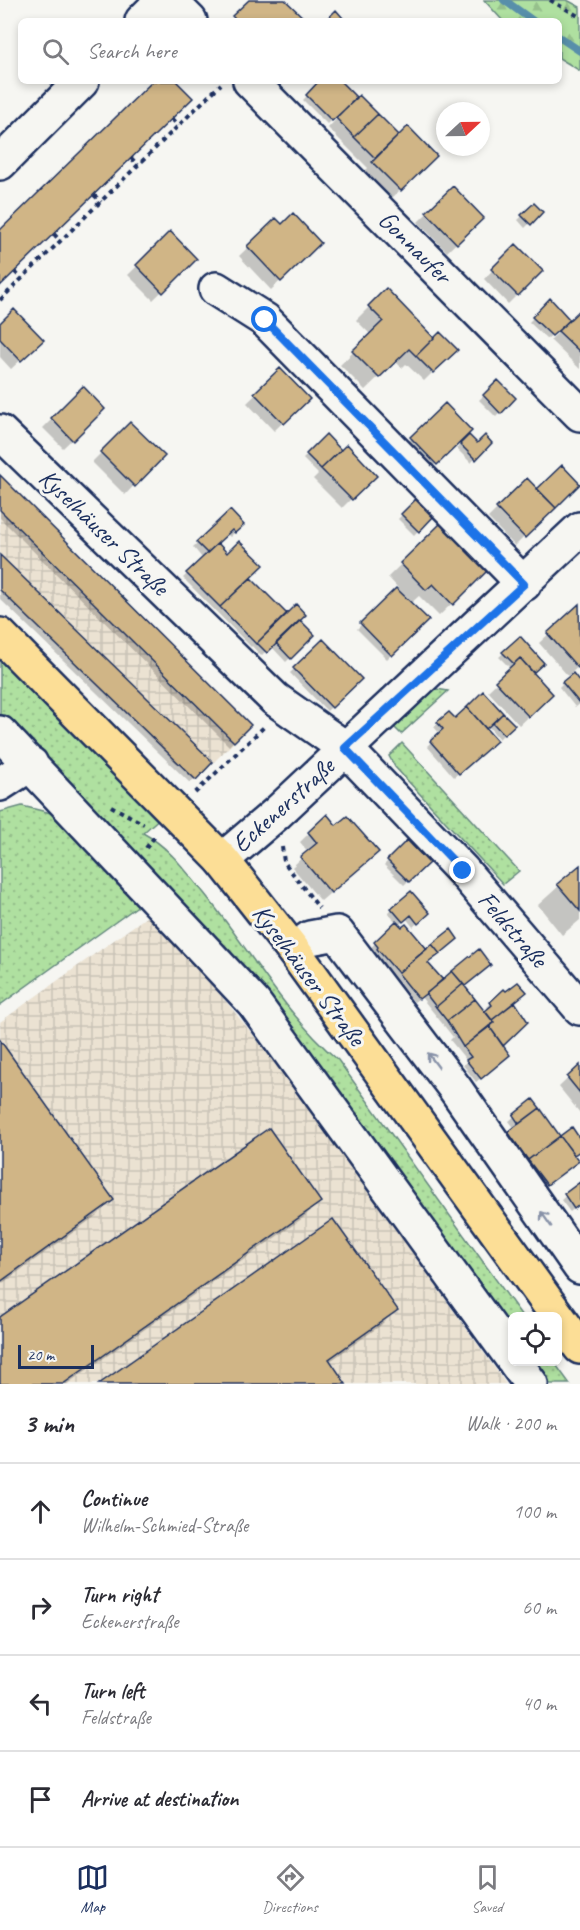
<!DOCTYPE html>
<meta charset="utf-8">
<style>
body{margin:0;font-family:Caveat,sans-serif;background:#f2f2f3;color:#2b2b33}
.controls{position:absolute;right:18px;bottom:18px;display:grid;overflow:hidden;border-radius:9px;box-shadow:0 3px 9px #0003}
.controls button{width:54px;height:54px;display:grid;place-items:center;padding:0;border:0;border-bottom:2px solid #e1e1e2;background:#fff;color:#2b2b33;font:30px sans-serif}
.compass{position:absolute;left:436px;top:102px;width:54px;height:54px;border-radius:50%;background:#fff;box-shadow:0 3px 9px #0003;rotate:68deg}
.scale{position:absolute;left:18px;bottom:15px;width:76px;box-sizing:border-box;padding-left:6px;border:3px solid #1b2f5e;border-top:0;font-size:16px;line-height:21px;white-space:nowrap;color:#1b2f5e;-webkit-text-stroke:4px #f6f6f2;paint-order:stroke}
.stop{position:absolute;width:18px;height:18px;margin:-14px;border:4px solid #1a73e8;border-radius:50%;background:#fff}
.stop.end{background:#1a73e8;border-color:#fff;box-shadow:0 2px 6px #0008}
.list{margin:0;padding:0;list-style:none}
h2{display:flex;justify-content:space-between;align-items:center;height:78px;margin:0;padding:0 24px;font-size:26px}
h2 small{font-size:20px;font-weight:400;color:#7c7c81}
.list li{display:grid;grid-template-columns:39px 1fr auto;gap:18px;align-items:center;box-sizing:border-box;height:96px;padding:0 24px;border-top:2px solid #e1e1e2}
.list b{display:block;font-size:22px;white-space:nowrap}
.list p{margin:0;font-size:20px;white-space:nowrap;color:#7c7c81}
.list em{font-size:20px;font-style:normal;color:#7c7c81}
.icon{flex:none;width:33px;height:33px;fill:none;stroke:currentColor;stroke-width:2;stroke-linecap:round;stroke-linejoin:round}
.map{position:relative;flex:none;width:580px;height:1384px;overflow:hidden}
.search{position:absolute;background:#fff;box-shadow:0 3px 9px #0003;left:18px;right:18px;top:18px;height:66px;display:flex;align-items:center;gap:15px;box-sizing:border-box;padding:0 21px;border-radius:9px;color:#7c7c81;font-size:22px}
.sheet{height:462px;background:#fff}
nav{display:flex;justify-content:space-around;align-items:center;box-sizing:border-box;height:84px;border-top:2px solid #e1e1e2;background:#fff;font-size:16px;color:#7c7c81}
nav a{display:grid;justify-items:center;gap:3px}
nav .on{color:#1b2f5e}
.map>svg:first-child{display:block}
</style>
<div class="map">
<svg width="580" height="1384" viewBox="0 0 580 1384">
<defs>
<pattern id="industrial-grid" width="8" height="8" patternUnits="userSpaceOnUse" patternTransform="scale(1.5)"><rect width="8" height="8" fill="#ebe2d2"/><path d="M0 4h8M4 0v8" fill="none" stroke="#c9c2b7"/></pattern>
<pattern id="grass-dots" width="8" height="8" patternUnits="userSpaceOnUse" patternTransform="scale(1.5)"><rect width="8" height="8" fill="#afe0a0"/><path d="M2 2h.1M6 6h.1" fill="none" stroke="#96c08c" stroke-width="1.8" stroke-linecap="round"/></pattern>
<pattern id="forest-firs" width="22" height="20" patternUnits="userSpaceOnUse" patternTransform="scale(1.5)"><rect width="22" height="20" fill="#afe0a0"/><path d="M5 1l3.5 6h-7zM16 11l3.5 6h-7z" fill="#96c08c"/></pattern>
</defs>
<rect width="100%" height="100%" fill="#f6f6f2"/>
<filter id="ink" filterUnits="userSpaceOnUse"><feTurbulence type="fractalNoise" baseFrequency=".0167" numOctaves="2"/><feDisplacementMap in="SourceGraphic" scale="12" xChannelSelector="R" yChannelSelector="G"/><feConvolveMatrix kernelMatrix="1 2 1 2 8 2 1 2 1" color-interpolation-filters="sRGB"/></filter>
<g filter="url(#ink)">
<path fill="url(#industrial-grid)" d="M0,475L251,725L195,781L0,591Z
M153,912L285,1074L506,1384H0V1022Z"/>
<path fill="url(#grass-dots)" stroke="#65887f" stroke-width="1.5" d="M0,658L163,815L143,833C167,846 182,866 199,887C246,943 282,1012 338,1060L522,1316H512V1333L0,717Z
M431,688L448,691L401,734L391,724Z
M402,743L519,871L503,884L395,767L389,756Z
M22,806L51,813L139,905L0,1005V812Z
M533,1362H554L570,1384H550Z"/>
<path fill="url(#forest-firs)" stroke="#65887f" stroke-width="1.5" d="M484,0H567L580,7V71L559,58V21H503Z"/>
<path fill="#0003" d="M322,81H338L356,100L359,97L399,137L435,156L391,199L364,172L368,168L328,128L342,113L340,111L327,124L303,100Z
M453,188L482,218L447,252L418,222Z
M534,205L541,212L525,228L518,220Z
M276,220L282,226L319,243L271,290L239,256Z
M170,234L195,259L153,300L128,275Z
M516,246L541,271L508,304L484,279Z
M386,290L434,340L455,350L424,381L406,364L402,368L395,361L365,390L340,365L371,335L356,320Z
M550,301L570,321L580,312V369L550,340L558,333L556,331L547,339L529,322Z
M0,325L42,340L11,369L0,357Z
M280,371L307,399L274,431L247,403Z
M498,382L514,398L496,417L479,400Z
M83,388L103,409L63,448L43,428Z
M445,405L470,431L427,472L403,447Z
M130,424L162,456L125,495L92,462Z
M326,436L339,450L375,475L342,508L313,479L318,474L303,459Z
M469,437L477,445L490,443L471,463L457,449Z
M0,478L249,725L229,746L0,518Z
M527,480L537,491L578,484L515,546L488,518Z
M417,500L432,516L414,535L398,519Z
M230,512L242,525L230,537L226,533L216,543L287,616L298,620L313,635L286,662L271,646L261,656L252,646L251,647L183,578L203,559L193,547Z
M441,525L485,571L439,616L419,596L410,604L426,620L387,659L357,629L398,588L388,577Z
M0,557L211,762L190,783L0,599Z
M579,606L580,665L568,676L539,643Z
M519,639L542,703L519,725L488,691L511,669L499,657Z
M323,641L360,679L327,711L290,673Z
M563,683L580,685V703L575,707L559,687Z
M483,693L513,725L499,739L488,726L484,729L494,741L454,777L427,746L440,734L434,727L438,723L455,720Z
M327,816L368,860L321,901L292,867L308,852L300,842Z
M407,842L427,863L404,885L384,865Z
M580,867V920L562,935L538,905Z
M392,909L428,913L413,927L406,918L399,925L443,982L478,951L485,969L463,987L485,1013L489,1010L487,1007L504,991L526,1022L503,1047L504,1059L476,1082L463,1065L467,1061L450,1040L453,1037L421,997L414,1002L393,977L388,981L366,952L397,923L388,913Z
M0,1043L112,1200L96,1216L0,1285Z
M580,1067V1113L559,1087Z
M533,1101L559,1138L580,1141V1151L573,1156L572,1165L542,1188L504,1138L515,1129L509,1121Z
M580,1184V1203L570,1212L561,1200Z
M319,1202L303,1218L67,1384H0V1319Z
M333,1221L396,1310L380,1326L329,1362L345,1384H101Z"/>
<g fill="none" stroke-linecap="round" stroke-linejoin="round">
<path stroke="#588faa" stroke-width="8" d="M504,0L533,21
M559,37L580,51"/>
</g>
<path fill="#d0b586" stroke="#1b2f5e" stroke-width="1.5" d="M249,0H285L307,21H237L232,16Z
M336,10L343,18L341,21H325Z
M153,81H176L193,98L0,286V230Z
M319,81H340L357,98L332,121L306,95Z
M359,95L378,114L354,137L336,118Z
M378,114L399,135L375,158L354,137Z
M408,126L437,156L401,191L372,162Z
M453,186L484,218L457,244L426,212Z
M534,203L543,212L531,225L521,215Z
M293,213L321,243L281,282L247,246L276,218L282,224Z
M170,231L197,259L163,293L136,265Z
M516,244L543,271L518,296L491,269Z
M386,288L434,338L416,356L409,349L379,378L352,351L383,321L368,306Z
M550,298L570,320L552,336L532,317Z
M14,309L44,340L21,361L0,339V323Z
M580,310V352L558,331Z
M440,332L458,350L433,373L416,356Z
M280,368L310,399L284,424L254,393Z
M498,380L516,398L501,414L483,395Z
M83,386L105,409L73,441L51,418Z
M445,403L472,431L437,465L410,437Z
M130,422L165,456L135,487L100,452Z
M326,434L341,450L321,469L306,454Z
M469,435L477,443L485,435L492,443L476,460L460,444Z
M347,444L377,476L352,500L321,469Z
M562,465L580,484L556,508L537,489Z
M0,475L251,725L234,742L0,510Z
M527,478L556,508L525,538L496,508Z
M417,498L434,516L419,532L401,514Z
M230,510L244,525L235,533L232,530L207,553L196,542Z
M441,523L487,571L453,605L433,584L426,590L400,563Z
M239,541L264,565L220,607L186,573L218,543L227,553Z
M0,555L213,762L196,780L0,590Z
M251,578L287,614L256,644L220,607Z
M396,588L429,620L392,656L360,623Z
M296,604L306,615L267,653L257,643Z
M579,604L580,666L578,668L547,633Z
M300,620L315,635L291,659L276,643Z
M520,636L544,663L533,673L520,658L514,664L502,652Z
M323,639L362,679L332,708L293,668Z
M520,658L553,694L529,717L495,681Z
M573,673L580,682V704L562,682Z
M483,691L503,713L486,729L467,707Z
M467,707L497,741L459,774L430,741L443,729L437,722L449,712L455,718Z
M503,713L515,725L504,735L493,723Z
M327,814L336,825L347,816L379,852L331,893L300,857L317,843L308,832Z
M407,840L429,863L409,882L387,860Z
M580,865V911L557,884Z
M411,891L430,913L418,924L411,915L403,922L391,908Z
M396,921L402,927L406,924L427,949L398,973L377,949L378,947L374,942Z
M451,929L458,939L440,954L432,944Z
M432,944L440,954L428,963L443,980L419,999L398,973Z
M479,949L491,965L465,986L452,971Z
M452,971L463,984L436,1007L426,994Z
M518,982L527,992L492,1020L485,1011L492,1005L490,1002L504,989L506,991Z
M463,984L475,999L447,1021L436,1007Z
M475,999L494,1023L463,1047L447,1021Z
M515,1002L528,1022L503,1046L489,1026L494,1023L492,1020Z
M489,1026L510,1055L481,1079L466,1060L471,1057L463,1047Z
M0,1040L114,1200L0,1282Z
M580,1065V1093L567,1077Z
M533,1099L540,1108L519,1124L513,1115Z
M540,1108L560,1136L528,1160L508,1132Z
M572,1127L580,1139V1151L574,1155L560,1136Z
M269,1128L321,1202L63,1384H0V1317Z
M560,1136L579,1161L547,1185L528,1160Z
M580,1182V1204L574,1209L564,1194Z
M333,1219L398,1310L329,1359L346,1384H99Z"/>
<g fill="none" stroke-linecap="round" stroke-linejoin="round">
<defs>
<path id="minor" d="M169,0L190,21
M142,21L163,0
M250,81L580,414
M0,163L82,81
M216,289L265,320L524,584
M0,432L275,699L345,748L463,871L580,1008
M0,733L254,1003L512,1358
M0,784L31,764
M222,860L277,813L580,529
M293,950L310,938L337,933L454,1087L580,1267
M515,1362L531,1384"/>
<path id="major" d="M0,635L222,860L293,950L580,1347"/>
</defs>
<use href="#minor" stroke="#1b2f5e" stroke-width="38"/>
<use href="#major" stroke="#1b2f5e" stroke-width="38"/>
<path stroke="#1b2f5e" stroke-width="4" stroke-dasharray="4.5 4.5" stroke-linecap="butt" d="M550,0L580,17
M172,119L178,126
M131,158L138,165
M94,195L101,202
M54,234L60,241
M15,272L22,279
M0,300L221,84
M195,793L266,725
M111,806L144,824
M282,847L284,862L319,908
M146,848L156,835"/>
<use href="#minor" stroke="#f6f6f2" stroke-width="33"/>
<use href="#major" stroke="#fcde96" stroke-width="33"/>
</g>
<defs><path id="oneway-shaft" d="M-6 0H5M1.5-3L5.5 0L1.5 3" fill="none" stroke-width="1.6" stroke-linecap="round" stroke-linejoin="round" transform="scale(1.5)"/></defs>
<g stroke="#8892a8">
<use href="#oneway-shaft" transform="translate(433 1060) rotate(-127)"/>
<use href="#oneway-shaft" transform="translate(546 1219) rotate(-125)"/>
</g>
</g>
<g fill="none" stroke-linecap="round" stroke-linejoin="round" filter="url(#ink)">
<path stroke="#1a73e8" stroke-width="8" d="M265,320L524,584L345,748L463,871"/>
</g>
<g text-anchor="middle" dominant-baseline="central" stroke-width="6" stroke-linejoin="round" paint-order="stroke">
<g font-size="26" fill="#1b2f5e" stroke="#f6f6f2">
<text transform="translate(415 247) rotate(45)">Gonnaufer</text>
<text transform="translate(104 532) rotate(44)">Kyselhäuser Straße</text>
<text transform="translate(283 805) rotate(-42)">Eckenerstraße</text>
<text transform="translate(513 929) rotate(49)">Feldstraße</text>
<text transform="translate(309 975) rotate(53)">Kyselhäuser Straße</text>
</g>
</g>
</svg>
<div class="controls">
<button><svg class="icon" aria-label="locate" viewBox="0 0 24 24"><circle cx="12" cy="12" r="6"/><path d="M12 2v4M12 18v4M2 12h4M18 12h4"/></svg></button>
</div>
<svg class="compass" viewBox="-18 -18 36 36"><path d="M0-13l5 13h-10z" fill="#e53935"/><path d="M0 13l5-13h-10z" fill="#7c7c81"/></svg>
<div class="scale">20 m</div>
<div class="stop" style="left:265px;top:320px"></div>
<div class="stop end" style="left:463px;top:871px"></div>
<div class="search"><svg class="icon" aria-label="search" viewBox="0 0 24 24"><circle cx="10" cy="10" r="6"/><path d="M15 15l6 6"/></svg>Search here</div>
</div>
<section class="sheet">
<h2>3 min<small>Walk · 200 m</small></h2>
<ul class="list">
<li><svg class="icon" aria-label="ahead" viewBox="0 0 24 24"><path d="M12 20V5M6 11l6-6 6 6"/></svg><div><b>Continue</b><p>Wilhelm-Schmied-Straße</p></div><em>100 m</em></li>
<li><svg class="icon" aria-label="right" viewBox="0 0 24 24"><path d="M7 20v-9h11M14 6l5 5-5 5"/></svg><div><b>Turn right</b><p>Eckenerstraße</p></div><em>60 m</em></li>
<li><svg class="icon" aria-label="left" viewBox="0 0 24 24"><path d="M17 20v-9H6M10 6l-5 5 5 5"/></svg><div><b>Turn left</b><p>Feldstraße</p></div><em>40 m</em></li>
<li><svg class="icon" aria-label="arrive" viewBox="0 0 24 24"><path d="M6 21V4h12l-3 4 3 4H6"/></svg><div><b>Arrive at destination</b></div></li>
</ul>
</section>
<nav>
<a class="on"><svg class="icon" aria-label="map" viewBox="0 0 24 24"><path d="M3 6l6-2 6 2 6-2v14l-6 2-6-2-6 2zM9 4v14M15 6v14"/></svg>Map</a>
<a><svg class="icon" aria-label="directions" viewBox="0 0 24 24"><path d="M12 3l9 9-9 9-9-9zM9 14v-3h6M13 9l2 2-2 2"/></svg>Directions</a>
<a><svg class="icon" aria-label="saved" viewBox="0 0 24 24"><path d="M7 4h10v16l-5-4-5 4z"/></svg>Saved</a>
</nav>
